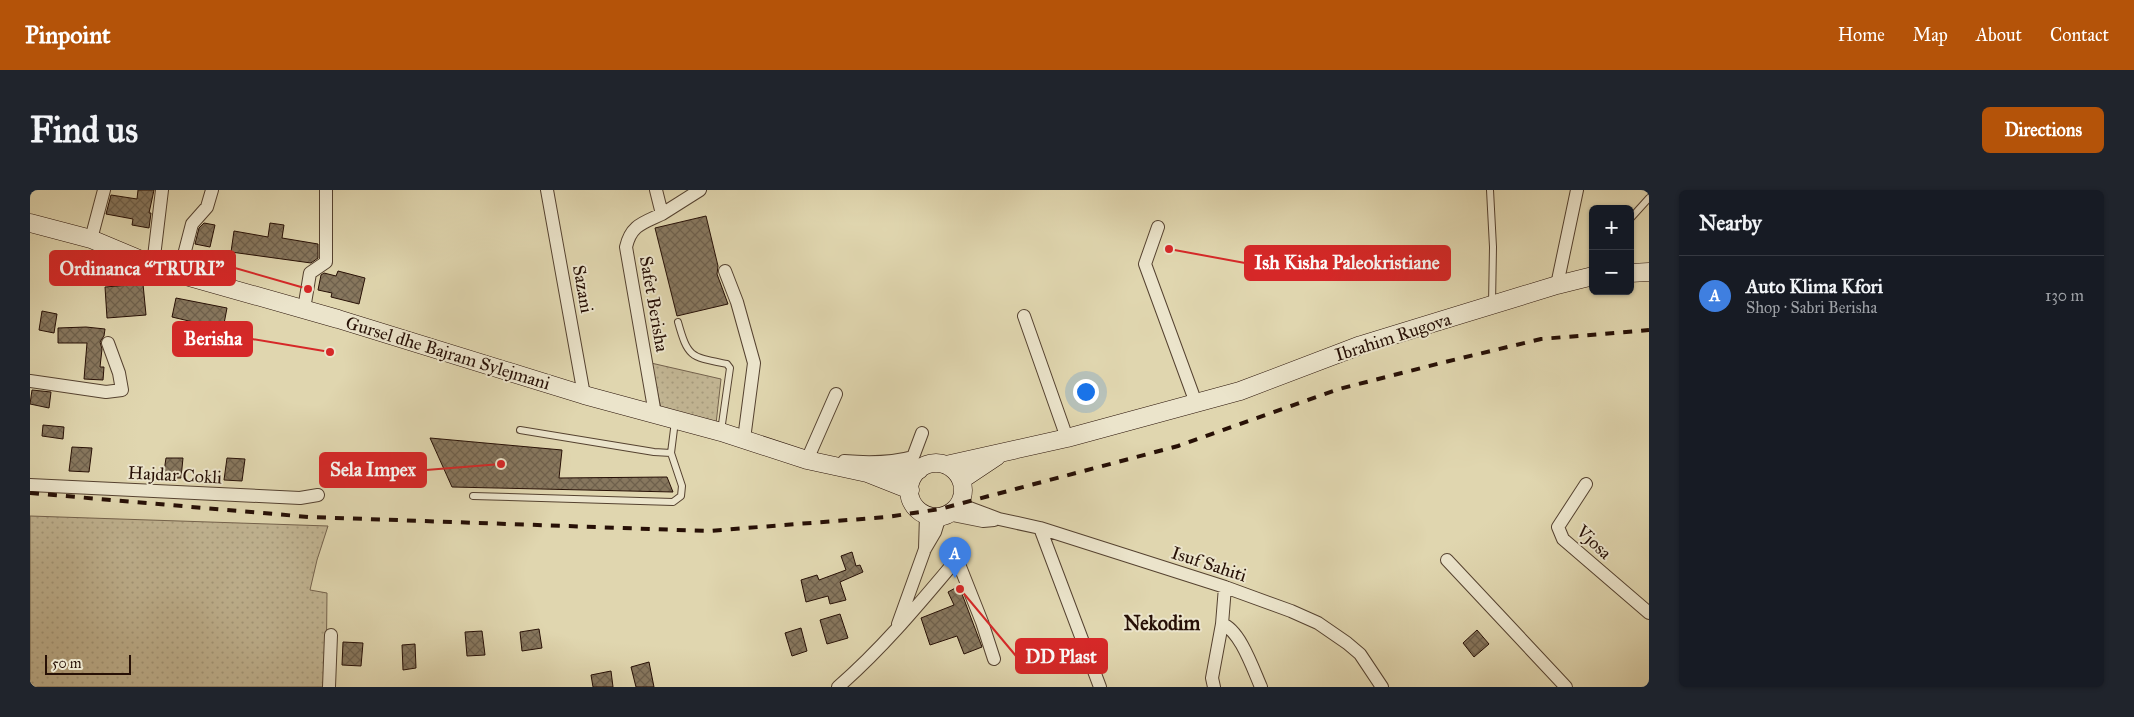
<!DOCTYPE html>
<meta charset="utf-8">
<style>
body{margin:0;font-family:"IM FELL Great Primer",serif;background:#20242c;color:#f1f3f6}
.controls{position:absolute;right:15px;top:15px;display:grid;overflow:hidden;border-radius:8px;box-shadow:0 1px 4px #0004}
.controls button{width:45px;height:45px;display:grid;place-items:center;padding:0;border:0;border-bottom:1px solid #363941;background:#171b24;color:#f1f3f6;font:25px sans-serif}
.scale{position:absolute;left:15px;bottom:12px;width:86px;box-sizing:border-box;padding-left:5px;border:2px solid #271006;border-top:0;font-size:14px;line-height:18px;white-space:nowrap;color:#271006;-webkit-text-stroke:4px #ebe4cb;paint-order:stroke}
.you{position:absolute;left:1055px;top:201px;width:18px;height:18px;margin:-12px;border:4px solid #fff;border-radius:50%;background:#1a73e8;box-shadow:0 0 0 8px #1a73e833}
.badge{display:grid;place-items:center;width:32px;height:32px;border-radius:50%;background:#b45309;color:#fff;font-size:16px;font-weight:700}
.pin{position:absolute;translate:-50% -41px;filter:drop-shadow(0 1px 2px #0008)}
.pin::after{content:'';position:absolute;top:26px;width:18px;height:15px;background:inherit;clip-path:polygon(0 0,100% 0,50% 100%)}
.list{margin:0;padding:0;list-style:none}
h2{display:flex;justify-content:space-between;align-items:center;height:65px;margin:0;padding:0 20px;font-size:21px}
h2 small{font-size:16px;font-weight:400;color:#9ea1a6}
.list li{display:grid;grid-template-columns:32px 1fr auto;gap:15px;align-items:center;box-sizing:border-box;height:80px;padding:0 20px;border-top:1px solid #363941}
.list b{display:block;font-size:19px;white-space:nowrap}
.list p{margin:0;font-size:16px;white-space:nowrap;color:#9ea1a6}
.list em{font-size:16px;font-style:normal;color:#9ea1a6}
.map{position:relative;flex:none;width:1619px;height:497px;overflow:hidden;border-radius:8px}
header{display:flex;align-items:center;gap:30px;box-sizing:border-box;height:70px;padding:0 25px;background:#b45309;color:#fff}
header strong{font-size:24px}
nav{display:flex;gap:28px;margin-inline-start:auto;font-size:18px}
.intro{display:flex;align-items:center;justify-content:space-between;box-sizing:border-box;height:120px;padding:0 30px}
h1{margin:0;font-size:35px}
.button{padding:12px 22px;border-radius:8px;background:#b45309;color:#fff;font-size:18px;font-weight:700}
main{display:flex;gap:30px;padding:0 30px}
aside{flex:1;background:#171b24;border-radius:8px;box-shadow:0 1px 4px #0004}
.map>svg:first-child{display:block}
</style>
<header>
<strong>Pinpoint</strong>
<nav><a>Home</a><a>Map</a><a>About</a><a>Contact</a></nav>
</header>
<div class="intro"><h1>Find us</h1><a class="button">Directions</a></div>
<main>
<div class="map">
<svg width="1619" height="497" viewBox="0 0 1619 497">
<defs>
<pattern id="grass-dots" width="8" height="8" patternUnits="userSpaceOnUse" patternTransform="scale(1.25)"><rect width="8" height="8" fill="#c1b492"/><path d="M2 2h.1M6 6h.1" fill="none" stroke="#a69a7c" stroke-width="1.8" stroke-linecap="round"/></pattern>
<pattern id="building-cross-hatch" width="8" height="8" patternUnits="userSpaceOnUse" patternTransform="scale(1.25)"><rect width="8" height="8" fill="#87775e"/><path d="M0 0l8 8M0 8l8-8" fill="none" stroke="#6e604c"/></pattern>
</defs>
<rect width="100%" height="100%" fill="#e0d6af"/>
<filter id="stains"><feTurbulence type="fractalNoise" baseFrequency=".004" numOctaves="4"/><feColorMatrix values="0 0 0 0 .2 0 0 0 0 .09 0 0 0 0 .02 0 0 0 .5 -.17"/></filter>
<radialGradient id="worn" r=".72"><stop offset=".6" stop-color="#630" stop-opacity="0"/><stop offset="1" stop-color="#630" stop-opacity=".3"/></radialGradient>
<path fill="url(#grass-dots)" stroke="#74624c" d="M621,173L691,189L686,234L632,223Z
M0,326L298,336L287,370L280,400L297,403L296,497H0Z"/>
<path fill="url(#building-cross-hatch)" stroke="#271006" d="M108,0H124L119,23H121L119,38L102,35L103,29L76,24L81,5L107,9Z
M676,26L688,76L687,84L698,114L647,126L625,38Z
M174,33L185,35L180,57L165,54L169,38Z
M240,33L254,35L252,48L288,54V68L281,73L201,62L204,41L238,47Z
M308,81L335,88L329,114L301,107L302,103L288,100L291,85L294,83L306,86Z
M113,94L116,125L77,128L75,97Z
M146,108L197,118L193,139L142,127Z
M12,121L27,124L24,143L9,140Z
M56,137L75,139L74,146L70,152L72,159L70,177H74L73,190L54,189L57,153H28V138Z
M2,200L21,202L19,218L0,214Z
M13,235L34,237L33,249L12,246Z
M400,248L532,260L529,288L637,287L643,302L422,297Z
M42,257L62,258L59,282L39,281Z
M136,268H153L151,288H133Z
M197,268L215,269L212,291L194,290Z
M822,362L826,376L830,375L833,382L810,392L816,410L800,414L798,406L776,412L771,390L787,385L789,390L816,380L811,366Z
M929,396L952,457L934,464L927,446L900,455L891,428L924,415L918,402Z
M810,424L818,448L797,454L790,430Z
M771,438L777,461L762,466L755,443Z
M509,439L512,458L492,461L490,442Z
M1447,440L1459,454L1444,467L1433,453Z
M452,441L455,465L437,466L435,442Z
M313,452L333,453L331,476L312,475Z
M385,454L386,478L373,480L372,455Z
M619,472L624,497H606L601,477Z
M581,481L583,497H563L561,485Z"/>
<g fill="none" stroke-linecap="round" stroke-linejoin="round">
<defs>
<path id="lane" d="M1460,0L1463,57L1462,114
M1600,29L1619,8
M648,132C658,168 661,167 697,174L700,178L691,241
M490,240L624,262L641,263
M443,306L643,312L651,306L652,296L641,263L645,231"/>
<path id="street" d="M517,0L554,205
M632,24L670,0
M1128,37L1115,74L1166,213
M61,49L74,0
M123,75L132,0
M695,81L707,112L724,173L714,249
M149,84L162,34L177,17L182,0
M1527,95L1547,0
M274,119L280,83L296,72V0
M994,126L1037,248
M0,191L76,202L92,200L89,183L78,153
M625,224L596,57C601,35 613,33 632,24L626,0
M777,270L806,204
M814,271C837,273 861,273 883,267L892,243
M1556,294L1528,337L1533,349L1619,423
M0,295L270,308L288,305
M929,314L969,329L1010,338L1195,397L1261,421L1288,433L1317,453L1330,464L1352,497
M918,324L953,331L964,330
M1010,338L1070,497
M895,359L896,325
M927,369L952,432L964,469
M1417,370L1536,497
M868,434L895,359L905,342L910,326
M1192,434C1210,440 1223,479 1231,497
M299,497L301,445
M808,497C852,459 890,413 927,369
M1184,497L1182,488L1192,434L1195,397"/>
<path id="secondary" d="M0,33L61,49L123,75L149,84L308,129L554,205L691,242L777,270L837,283L880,300
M1600,83L1619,82
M879 300a27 27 0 1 1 54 0a27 27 0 1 1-54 0Z
M916,275L1037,248L1210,201L1331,155L1527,95L1563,86
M839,283L855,280H889
M931,290L967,266"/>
</defs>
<use href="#lane" stroke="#554230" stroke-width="8"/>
<use href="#street" stroke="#554230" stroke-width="14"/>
<use href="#secondary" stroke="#271006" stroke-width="19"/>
<use href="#lane" stroke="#ebe4cb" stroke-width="6"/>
<use href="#street" stroke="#ebe4cb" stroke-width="12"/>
<use href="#secondary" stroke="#ebe4cb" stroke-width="18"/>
<path stroke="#271006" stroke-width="4" stroke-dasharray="9 9" stroke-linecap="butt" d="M0,303L279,327L678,341L857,327L910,319L1148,256L1309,199L1415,172L1511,149L1619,140"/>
</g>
<g text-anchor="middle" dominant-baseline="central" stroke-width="4" stroke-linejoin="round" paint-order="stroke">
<g font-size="18" fill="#271006" stroke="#ebe4cb">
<text transform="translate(553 99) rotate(80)">Sazani</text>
<text transform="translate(624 114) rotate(80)">Safet Berisha</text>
<text transform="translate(1363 147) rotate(-18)">Ibrahim Rugova</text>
<text transform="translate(418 163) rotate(17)">Gursel dhe Bajram Sylejmani</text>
<text transform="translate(145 285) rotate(3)">Hajdar Cokli</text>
<text transform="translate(1564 352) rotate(43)">Vjosa</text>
<text transform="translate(1179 374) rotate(18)">Isuf Sahiti</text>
</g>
<g font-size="20" font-weight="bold" fill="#271006" stroke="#ebe4cb">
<text x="1132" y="433">Nekodim</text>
</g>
</g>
<path fill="none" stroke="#d62828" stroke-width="2" d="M1139 59L1215 73M278 99L205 78M300 162L222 149M471 274L396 280M930 399L986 466"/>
<g fill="#d62828" stroke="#ebe4cb" stroke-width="2">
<circle cx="1139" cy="59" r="5"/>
<circle cx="278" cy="99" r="5"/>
<circle cx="300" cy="162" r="5"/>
<circle cx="471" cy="274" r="5"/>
<circle cx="930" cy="399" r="5"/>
</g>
<g fill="#d62828" stroke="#d62828" stroke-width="2">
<rect x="1215" y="56" width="205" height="34" rx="5"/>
<rect x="20" y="61" width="185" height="34" rx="5"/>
<rect x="143" y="132" width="79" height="34" rx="5"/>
<rect x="290" y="263" width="106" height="34" rx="5"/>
<rect x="986" y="449" width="91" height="34" rx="5"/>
</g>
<g font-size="19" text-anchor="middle" font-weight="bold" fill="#fff">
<text x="1317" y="79">Ish Kisha Paleokristiane</text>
<text x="112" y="85">Ordinanca “TRURI”</text>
<text x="183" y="155">Berisha</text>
<text x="343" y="286">Sela Impex</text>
<text x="1031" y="473">DD Plast</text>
</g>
<rect width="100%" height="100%" filter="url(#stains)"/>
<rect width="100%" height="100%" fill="url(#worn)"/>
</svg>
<div class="controls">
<button>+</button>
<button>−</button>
</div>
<div class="scale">50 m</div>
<div class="you"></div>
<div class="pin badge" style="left:925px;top:388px;background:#3f7fe0">A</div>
</div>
<aside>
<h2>Nearby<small></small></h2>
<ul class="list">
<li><span class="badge" style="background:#3f7fe0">A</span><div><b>Auto Klima Kfori</b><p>Shop · Sabri Berisha</p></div><em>130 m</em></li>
</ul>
</aside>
</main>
